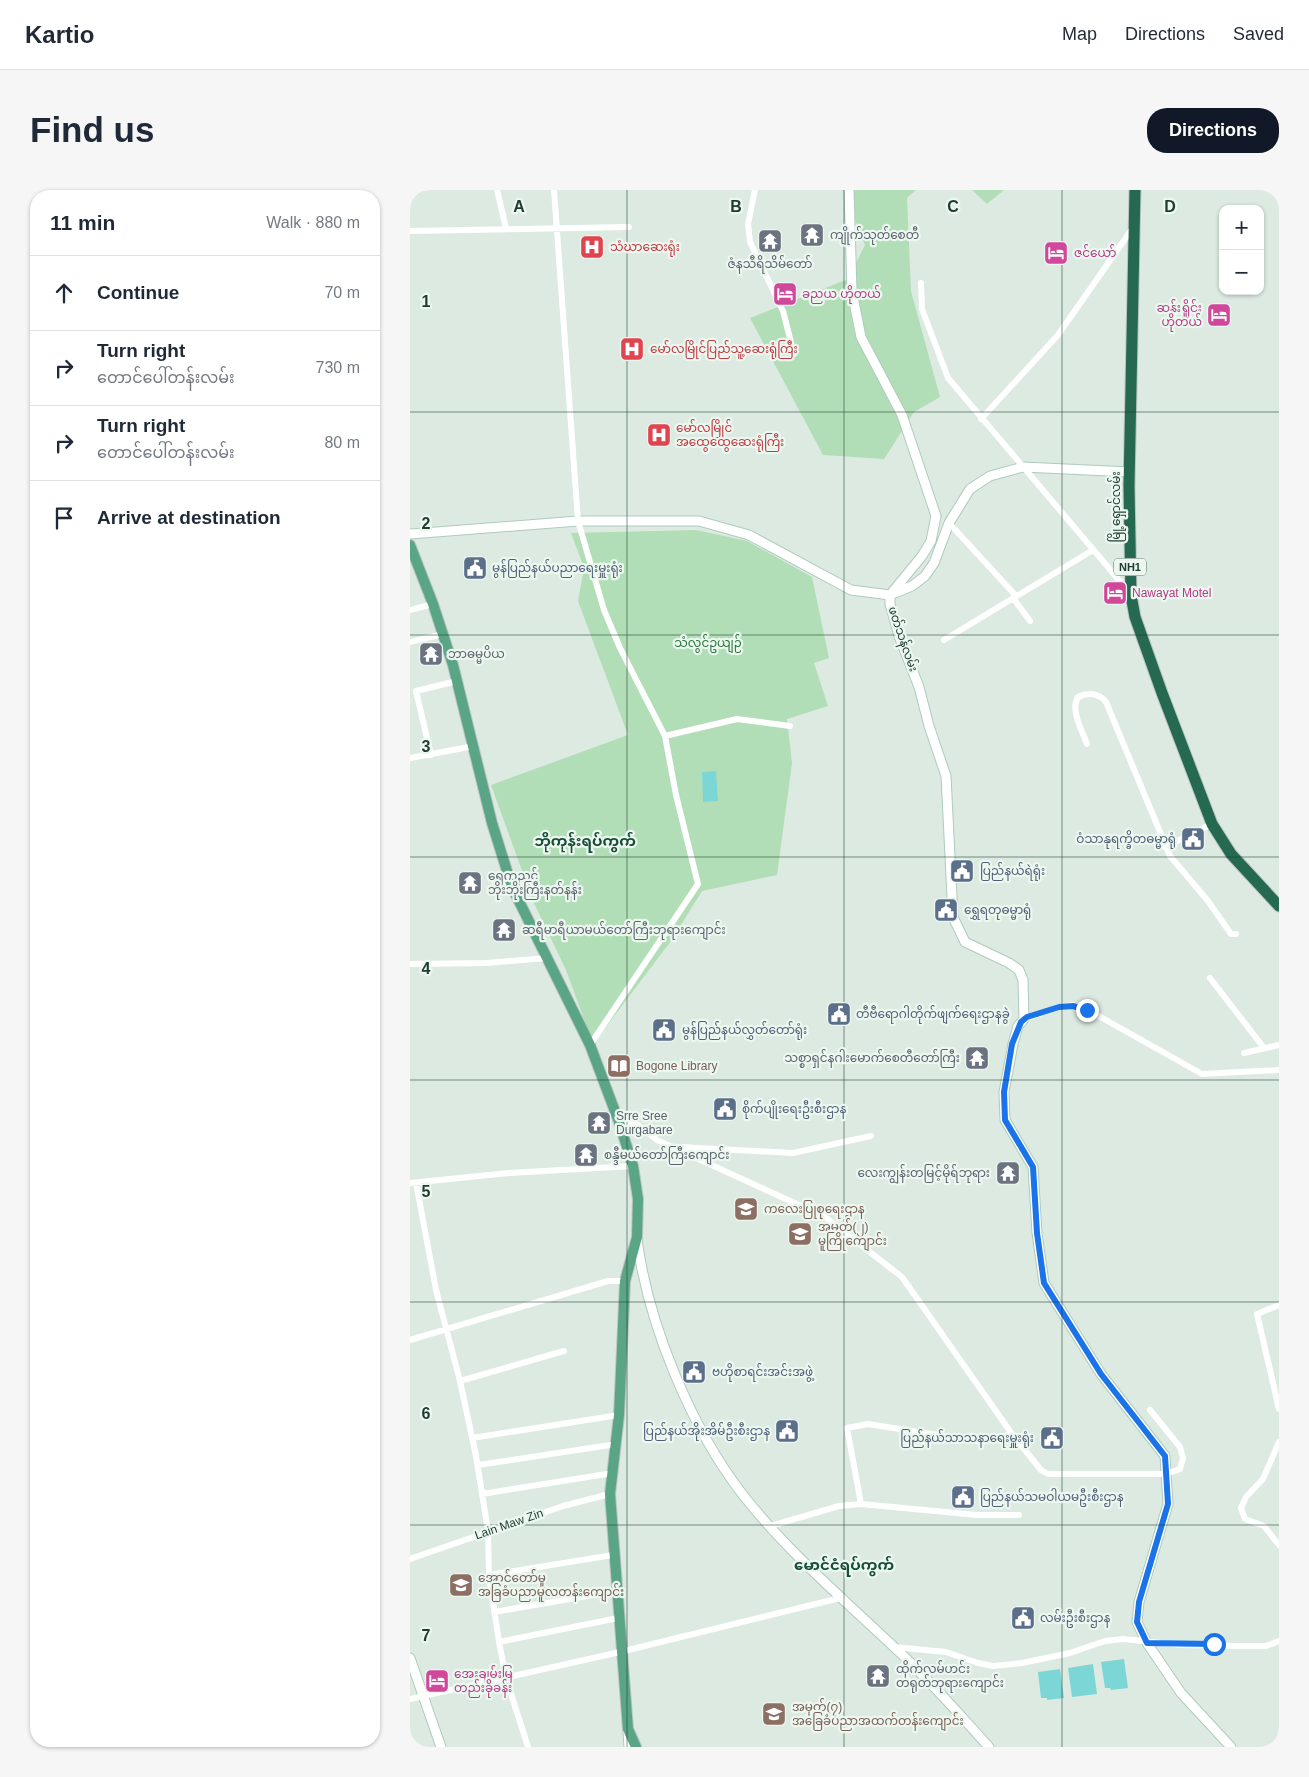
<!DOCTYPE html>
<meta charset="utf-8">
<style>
body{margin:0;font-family:Arial,"Noto Sans Myanmar",sans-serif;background:#f6f6f7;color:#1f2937}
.controls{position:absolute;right:15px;top:15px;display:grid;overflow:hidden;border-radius:10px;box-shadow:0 1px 4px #0004}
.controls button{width:45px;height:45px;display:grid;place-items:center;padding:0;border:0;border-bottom:1px solid #e0e1e3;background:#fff;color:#1f2937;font:25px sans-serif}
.stop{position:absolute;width:15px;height:15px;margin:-11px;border:4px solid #1a73e8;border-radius:50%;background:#fff}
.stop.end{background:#1a73e8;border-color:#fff;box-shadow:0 1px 5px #0008}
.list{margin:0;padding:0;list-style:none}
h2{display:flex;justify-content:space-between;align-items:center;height:65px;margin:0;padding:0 20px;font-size:21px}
h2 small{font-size:16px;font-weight:400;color:#747a83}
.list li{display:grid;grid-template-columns:32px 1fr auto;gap:15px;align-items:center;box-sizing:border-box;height:75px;padding:0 20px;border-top:1px solid #e0e1e3}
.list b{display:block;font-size:19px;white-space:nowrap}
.list p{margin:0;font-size:16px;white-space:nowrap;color:#747a83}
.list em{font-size:16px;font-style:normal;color:#747a83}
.icon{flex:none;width:28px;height:28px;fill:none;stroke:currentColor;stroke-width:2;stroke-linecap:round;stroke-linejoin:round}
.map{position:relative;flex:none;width:869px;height:1557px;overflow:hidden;border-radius:20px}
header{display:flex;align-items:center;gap:30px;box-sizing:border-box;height:70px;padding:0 25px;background:#fff;border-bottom:1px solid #e0e1e3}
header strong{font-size:24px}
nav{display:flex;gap:28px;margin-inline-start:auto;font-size:18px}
.intro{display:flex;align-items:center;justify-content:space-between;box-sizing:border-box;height:120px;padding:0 30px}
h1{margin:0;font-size:35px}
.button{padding:12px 22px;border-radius:20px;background:#111827;color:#fff;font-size:18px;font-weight:700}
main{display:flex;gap:30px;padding:0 30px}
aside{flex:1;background:#fff;border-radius:20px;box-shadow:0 1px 4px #0004}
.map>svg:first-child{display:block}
</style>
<header>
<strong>Kartio</strong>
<nav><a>Map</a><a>Directions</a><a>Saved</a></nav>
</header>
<div class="intro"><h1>Find us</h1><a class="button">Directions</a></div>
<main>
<aside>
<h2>11 min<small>Walk · 880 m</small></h2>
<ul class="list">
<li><svg class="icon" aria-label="ahead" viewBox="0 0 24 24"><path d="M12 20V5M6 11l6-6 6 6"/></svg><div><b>Continue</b></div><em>70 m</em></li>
<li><svg class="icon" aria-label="right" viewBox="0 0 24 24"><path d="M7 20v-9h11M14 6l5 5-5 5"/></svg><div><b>Turn right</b><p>တောင်ပေါ်တန်းလမ်း</p></div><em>730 m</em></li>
<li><svg class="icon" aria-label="right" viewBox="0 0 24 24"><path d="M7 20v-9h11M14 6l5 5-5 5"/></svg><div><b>Turn right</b><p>တောင်ပေါ်တန်းလမ်း</p></div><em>80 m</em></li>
<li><svg class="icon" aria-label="arrive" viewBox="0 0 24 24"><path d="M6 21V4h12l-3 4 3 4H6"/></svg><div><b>Arrive at destination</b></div></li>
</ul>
</aside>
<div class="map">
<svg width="869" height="1557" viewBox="0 0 869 1557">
<rect width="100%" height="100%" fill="#dceae2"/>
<path fill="#b2deb7" d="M433,0H506L497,8L501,101L530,207L504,222L474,269L413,265L340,128L438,89L455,55Z
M562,0H594L577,14Z
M286,340L337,351L402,387L419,468L404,473L418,516L377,529L382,573L367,685L292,701L261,751L183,854L156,780L123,711L81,595L218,545L168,411L174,378L161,343Z"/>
<path fill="#7dd6d6" d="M306,581L308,611L293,612L292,582Z
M714,1469L718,1498L701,1500L700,1498H695L691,1472Z
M683,1474L687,1504L662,1507L658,1478Z
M650,1479L654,1508L637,1510V1508H631L628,1482Z"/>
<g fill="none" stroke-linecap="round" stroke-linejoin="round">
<defs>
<path id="secondary" d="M439,0L442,102L451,147L492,225L526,326L521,351L512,366L480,405V414L489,446L509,497L519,536L536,586L543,727L555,752L599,773L609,780L613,790L614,829L608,836L603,854L594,902L595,930L623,977L627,1043L634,1093L691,1184L755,1266L758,1314L729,1412L727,1432L737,1453L771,1503L821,1557
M0,344L168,331H289L339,345L441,400L480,405L502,396L515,386L524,373L539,333L560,299L580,286L613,277L720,282
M227,1049C238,1134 281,1238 333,1305C377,1361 432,1408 483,1456C517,1487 548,1523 579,1557
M0,1468L31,1557
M218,1542L219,1557"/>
<path id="primary" d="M0,355L23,414L43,475L82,633L102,697L180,855L209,932L223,976L228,1009L227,1047L215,1091L209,1225L200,1304L218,1539L226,1557"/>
<path id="highway" d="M725,0L719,296L721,405L725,427L752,503L802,634L821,664L869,716"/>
</defs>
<use href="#secondary" stroke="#aecbbc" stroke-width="11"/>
<use href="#primary" stroke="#bbc4c0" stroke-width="12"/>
<use href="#highway" stroke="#bbc4c0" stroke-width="13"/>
<path stroke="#fff" stroke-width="6" d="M87,0L96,38
M144,0L168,331L194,420L210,458L255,546L266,605L288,694L180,855
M345,0L338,34L340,52L373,121L384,164
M0,41L219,37
M511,93L512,119L538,188L720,403
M571,229L648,145L722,39
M539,333L606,406
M603,408L620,431
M0,420L23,414
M534,450L683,360
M0,452L33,444
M255,546L327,529L380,536
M677,554C672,541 660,519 668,507C678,502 689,503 696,512L760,666L798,711L821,744H826
M21,565L6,501L47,491
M0,568L64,556
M755,657L802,634
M0,774L77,773L138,768
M800,788L854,858
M614,829L649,817L663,815L685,824L792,884L869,880
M834,863L869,855
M209,932L228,935L247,950L415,1027L492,1087L602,1244L631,1280L638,1284H756L770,1279L773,1268L770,1257L740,1220
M269,957L383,963L461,946
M0,993L99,983L223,976
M6,993L26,1100L50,1191L66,1266L78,1341L79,1385L89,1452L96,1488L118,1557
M869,1115L847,1124L869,1219
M0,1150L198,1091H215
M50,1191L154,1161
M62,1248L209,1225
M869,1252L853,1289L836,1307L831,1318L835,1329L854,1336L869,1355
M68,1275L207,1254
M72,1304L203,1283
M451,1314L437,1238L458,1234L571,1252L602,1244
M361,1336L429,1316L451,1314L567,1325H609
M0,1369L153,1316L200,1304
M79,1385L203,1365
M84,1422L206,1401
M89,1452L208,1428
M484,1457L536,1462L568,1473L583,1476L612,1473L660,1463L695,1451L713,1449L771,1455L830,1456H856L869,1451
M0,1509L210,1462L430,1408"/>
<use href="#secondary" stroke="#fff" stroke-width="9"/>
<use href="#primary" stroke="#5ba587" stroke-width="10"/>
<use href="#highway" stroke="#266951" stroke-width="11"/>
</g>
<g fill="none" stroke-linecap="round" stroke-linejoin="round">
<path stroke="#1a73e8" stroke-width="6" d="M677,820L663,816L649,817L617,827L611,832L602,854L594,902L595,930L623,977L627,1043L634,1093L691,1184L755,1266L758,1314L729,1412L727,1432L737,1453L804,1454"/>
</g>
<path fill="none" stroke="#1d3b2e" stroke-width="1" stroke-opacity="0.55" d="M217,0V1557M434,0V1557M652,0V1557M0,222H869M0,445H869M0,667H869M0,890H869M0,1112H869M0,1335H869"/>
<defs>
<symbol id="temple-square" viewBox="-11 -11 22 22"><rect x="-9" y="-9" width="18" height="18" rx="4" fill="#6b7280" stroke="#ecf7f0"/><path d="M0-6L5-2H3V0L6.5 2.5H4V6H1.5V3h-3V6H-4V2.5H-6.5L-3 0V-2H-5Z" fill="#fff"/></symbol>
<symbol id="hospital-square" viewBox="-11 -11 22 22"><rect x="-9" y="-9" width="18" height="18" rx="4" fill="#e0444e" stroke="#ecf7f0"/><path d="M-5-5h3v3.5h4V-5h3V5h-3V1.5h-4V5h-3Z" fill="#fff"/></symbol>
<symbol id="hotel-square" viewBox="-11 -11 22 22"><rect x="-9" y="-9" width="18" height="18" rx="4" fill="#d1479c" stroke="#ecf7f0"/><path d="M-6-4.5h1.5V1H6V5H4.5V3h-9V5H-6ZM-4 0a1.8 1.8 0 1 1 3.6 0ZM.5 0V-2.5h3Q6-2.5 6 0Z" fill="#fff"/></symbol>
<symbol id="civic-square" viewBox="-11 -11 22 22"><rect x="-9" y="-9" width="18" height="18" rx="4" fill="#5c6f8a" stroke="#ecf7f0"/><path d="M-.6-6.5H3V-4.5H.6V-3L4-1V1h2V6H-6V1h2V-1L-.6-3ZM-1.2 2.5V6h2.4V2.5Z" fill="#fff"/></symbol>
<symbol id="library-square" viewBox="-11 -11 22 22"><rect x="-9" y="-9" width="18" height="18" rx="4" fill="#8d6e63" stroke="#ecf7f0"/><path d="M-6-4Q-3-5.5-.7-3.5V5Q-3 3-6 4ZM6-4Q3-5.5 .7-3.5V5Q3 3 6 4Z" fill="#fff"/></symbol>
<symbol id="school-square" viewBox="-11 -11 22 22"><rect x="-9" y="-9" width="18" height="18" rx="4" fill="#8d6e63" stroke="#ecf7f0"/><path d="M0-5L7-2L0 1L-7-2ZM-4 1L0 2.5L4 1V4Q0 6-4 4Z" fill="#fff"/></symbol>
</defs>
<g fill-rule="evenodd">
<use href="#temple-square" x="388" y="31" width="28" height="28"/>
<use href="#temple-square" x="346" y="37" width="28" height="28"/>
<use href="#hospital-square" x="168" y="43" width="28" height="28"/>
<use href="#hotel-square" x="632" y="49" width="28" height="28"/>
<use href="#hotel-square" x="361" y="90" width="28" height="28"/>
<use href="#hotel-square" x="795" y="111" width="28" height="28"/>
<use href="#hospital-square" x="208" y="145" width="28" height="28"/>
<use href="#hospital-square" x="235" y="231" width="28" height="28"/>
<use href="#civic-square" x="51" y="364" width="28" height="28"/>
<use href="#hotel-square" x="691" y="389" width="28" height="28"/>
<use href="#temple-square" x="7" y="450" width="28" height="28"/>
<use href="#civic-square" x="769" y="635" width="28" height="28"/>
<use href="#civic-square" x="538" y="667" width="28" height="28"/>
<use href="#temple-square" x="46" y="679" width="28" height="28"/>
<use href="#civic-square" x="522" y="706" width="28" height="28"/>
<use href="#temple-square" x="80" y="726" width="28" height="28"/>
<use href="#civic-square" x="415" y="810" width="28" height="28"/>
<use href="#civic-square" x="240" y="826" width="28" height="28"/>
<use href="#temple-square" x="553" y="854" width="28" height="28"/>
<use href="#library-square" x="195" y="862" width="28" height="28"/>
<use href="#civic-square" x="301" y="905" width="28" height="28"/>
<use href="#temple-square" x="175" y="919" width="28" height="28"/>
<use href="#temple-square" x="162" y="951" width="28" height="28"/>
<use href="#temple-square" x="584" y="969" width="28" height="28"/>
<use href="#school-square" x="322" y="1005" width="28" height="28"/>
<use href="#school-square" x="376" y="1030" width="28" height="28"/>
<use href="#civic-square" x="270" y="1168" width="28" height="28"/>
<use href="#civic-square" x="363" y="1227" width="28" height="28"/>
<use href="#civic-square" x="628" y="1234" width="28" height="28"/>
<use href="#civic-square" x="539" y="1293" width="28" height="28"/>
<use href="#school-square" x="37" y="1381" width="28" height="28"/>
<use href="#civic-square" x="599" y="1414" width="28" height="28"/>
<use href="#temple-square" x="454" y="1472" width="28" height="28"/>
<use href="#hotel-square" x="13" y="1477" width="28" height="28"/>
<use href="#school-square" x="350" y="1510" width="28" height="28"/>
</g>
<g text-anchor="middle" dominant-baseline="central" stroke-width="4.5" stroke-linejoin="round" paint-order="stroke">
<rect fill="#ecf7f0" stroke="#5b7368" stroke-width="1" x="704" y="368.5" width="32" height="17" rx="4"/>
<g font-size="11" font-weight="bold" fill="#1d3b2e">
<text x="720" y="377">NH1</text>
</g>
<g font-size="12" fill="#5b616d" stroke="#ecf7f0" text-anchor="start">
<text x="420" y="45">ကျိုက်သုတ်စေတီ</text>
<text x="360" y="74" text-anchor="middle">ဇံနသီရိသိမ်တော်</text>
<text x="38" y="464">ဘာဓမ္မပိယ</text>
<text x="78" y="686">ရွှေကညင်<tspan x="78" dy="14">ဘိုးဘိုးကြီးနတ်နန်း</tspan></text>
<text x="112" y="740">ဆရီမာရီယာမယ်တော်ကြီးဘုရားကျောင်း</text>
<text x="550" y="868" text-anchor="end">သစ္စာရှင်နဂါးမောက်စေတီတော်ကြီး</text>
<text x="206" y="926">Srre Sree<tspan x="206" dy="14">Durgabare</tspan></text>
<text x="194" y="965">စန္ဒီမယ်တော်ကြီးကျောင်း</text>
<text x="580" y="983" text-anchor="end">လေးကျွန်းတမြင့်မိုရ်ဘုရား</text>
<text x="486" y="1479">ထိုက်လမ်ဟင်း<tspan x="486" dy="14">တရုတ်ဘုရားကျောင်း</tspan></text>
</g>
<g font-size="12" fill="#be3a42" stroke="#ecf7f0" text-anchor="start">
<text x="200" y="57">သံဃာဆေးရုံး</text>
<text x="240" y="159">မော်လမြိုင်ပြည်သူ့ဆေးရုံကြီး</text>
<text x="266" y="238">မော်လမြိုင်<tspan x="266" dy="14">အထွေထွေဆေးရုံကြီး</tspan></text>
</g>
<g font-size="12" fill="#b23c85" stroke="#ecf7f0" text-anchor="start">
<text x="664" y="63">ဇင်ယော်</text>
<text x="392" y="104">ခညယ ဟိုတယ်</text>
<text x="792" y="118" text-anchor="end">ဆန်းရှိုင်း<tspan x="792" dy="14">ဟိုတယ်</tspan></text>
<text x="722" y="403">Nawayat Motel</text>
<text x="44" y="1484">အေးချမ်းမြ<tspan x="44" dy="14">တည်းခိုခန်း</tspan></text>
</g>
<g font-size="12" fill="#1d3b2e" stroke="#ecf7f0">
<text transform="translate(706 317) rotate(-90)">မြို့ရှောင်လမ်း</text>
<text transform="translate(493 449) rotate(71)">ဖတ်သန်လမ်း</text>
<text transform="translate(99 1334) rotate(-19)">Lain Maw Zin</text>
</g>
<g font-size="12" fill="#4e5e75" stroke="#ecf7f0" text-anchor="start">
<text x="82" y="378">မွန်ပြည်နယ်ပညာရေးမှူးရုံး</text>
<text x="766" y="649" text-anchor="end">ဝံသာနုရက္ခိတဓမ္မာရုံ</text>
<text x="570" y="681">ပြည်နယ်ရဲရုံး</text>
<text x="554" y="720">ရွှေရတုဓမ္မာရုံ</text>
<text x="446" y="824">တီဗီရောဂါတိုက်ဖျက်ရေးဌာနခွဲ</text>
<text x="272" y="840">မွန်ပြည်နယ်လွှတ်တော်ရုံး</text>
<text x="332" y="919">စိုက်ပျိုးရေးဦးစီးဌာန</text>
<text x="302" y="1182">ဗဟိုစာရင်းအင်းအဖွဲ့</text>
<text x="360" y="1241" text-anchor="end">ပြည်နယ်အိုးအိမ်ဦးစီးဌာန</text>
<text x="624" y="1248" text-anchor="end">ပြည်နယ်သာသနာရေးမှူးရုံး</text>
<text x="570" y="1307">ပြည်နယ်သမဝါယမဦးစီးဌာန</text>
<text x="630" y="1428">လမ်းဦးစီးဌာန</text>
</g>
<g font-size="12" fill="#237536" stroke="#ecf7f0">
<text x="298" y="453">သံလွင်ဥယျဉ်</text>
</g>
<g font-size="12" fill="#785e54" stroke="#ecf7f0" text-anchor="start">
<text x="226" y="876">Bogone Library</text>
<text x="354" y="1019">ကလေးပြုစုရေးဌာန</text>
<text x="408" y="1037">အမှတ်(၂)<tspan x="408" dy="14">မူကြိုကျောင်း</tspan></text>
<text x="68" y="1388">အောင်တော်မူ<tspan x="68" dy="14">အခြခံပညာမူလတန်းကျောင်း</tspan></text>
<text x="382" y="1517">အမှတ်(၇)<tspan x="382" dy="14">အခြေခံပညာအထက်တန်းကျောင်း</tspan></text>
</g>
<g font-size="15" font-weight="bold" fill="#174e38" stroke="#ecf7f0">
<text x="175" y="650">ဘိုကုန်းရပ်ကွက်</text>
<text x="434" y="1374">မောင်ငံရပ်ကွက်</text>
</g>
</g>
<g font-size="16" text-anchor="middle" font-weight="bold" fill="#1d3b2e" stroke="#ecf7f0" stroke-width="4.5" stroke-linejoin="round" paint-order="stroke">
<text x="109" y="22">A</text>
<text x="326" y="22">B</text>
<text x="543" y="22">C</text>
<text x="760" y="22">D</text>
<text x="16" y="117">1</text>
<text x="16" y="339">2</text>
<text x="16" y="562">3</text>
<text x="16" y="784">4</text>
<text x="16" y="1007">5</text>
<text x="16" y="1229">6</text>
<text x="16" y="1451">7</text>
</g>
</svg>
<div class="controls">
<button>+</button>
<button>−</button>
</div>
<div class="stop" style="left:804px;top:1454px"></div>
<div class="stop end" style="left:677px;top:820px"></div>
</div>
</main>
